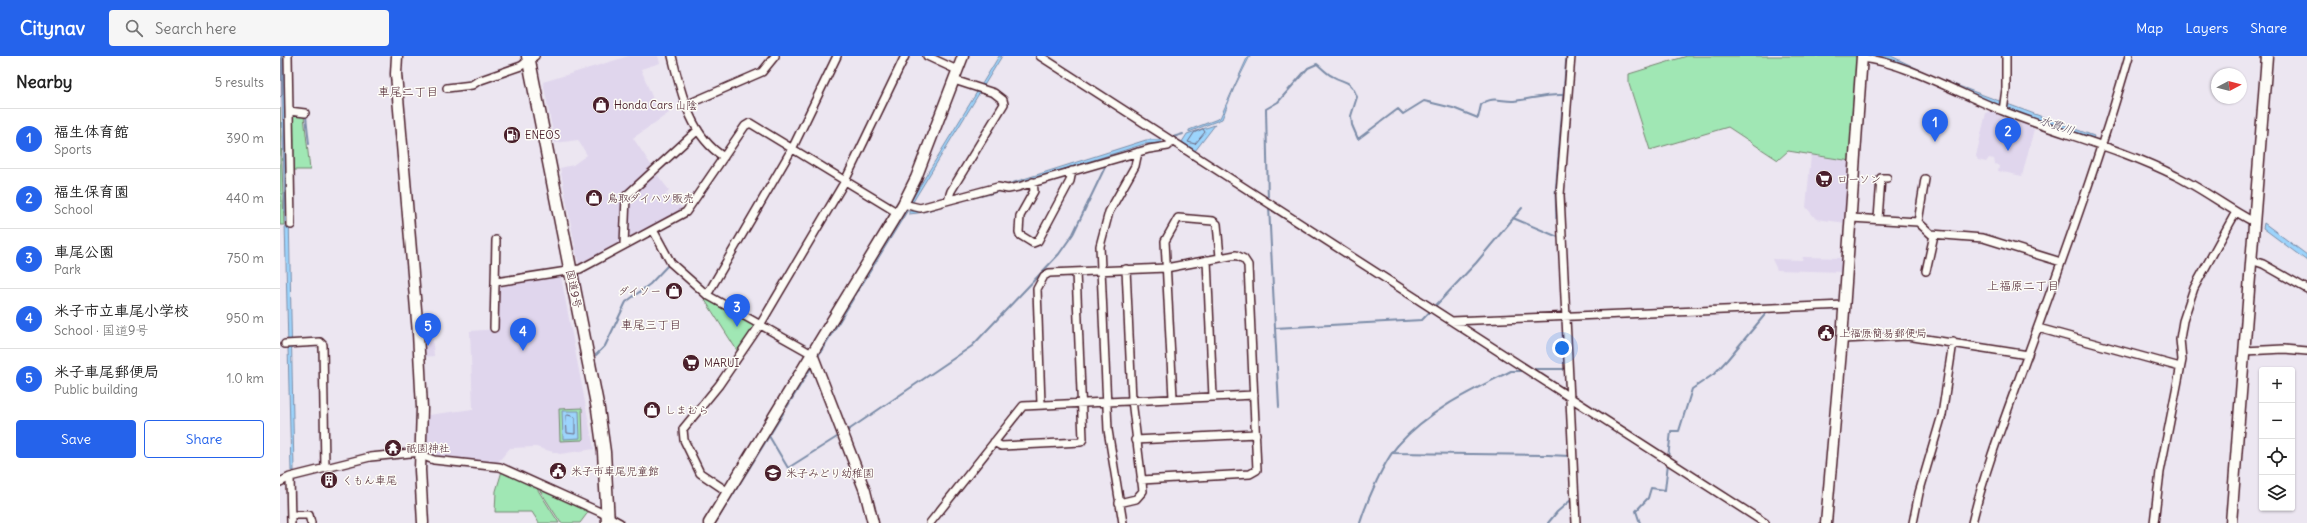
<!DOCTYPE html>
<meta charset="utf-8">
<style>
body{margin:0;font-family:Delius,"Klee One",sans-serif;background:#f6f6f6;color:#222}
.controls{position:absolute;right:12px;bottom:12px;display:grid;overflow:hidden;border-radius:4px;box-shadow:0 1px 3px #0004}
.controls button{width:36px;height:36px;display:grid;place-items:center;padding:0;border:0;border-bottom:1px solid #e0e0e0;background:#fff;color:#222;font:20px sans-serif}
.compass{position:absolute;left:1931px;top:12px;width:36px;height:36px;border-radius:50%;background:#fff;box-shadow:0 1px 3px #0004;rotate:83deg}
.you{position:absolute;left:1282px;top:292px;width:14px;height:14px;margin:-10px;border:3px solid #fff;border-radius:50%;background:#1a73e8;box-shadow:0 0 0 6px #1a73e833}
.badge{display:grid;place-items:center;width:26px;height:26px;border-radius:50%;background:#2563eb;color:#fff;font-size:13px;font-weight:700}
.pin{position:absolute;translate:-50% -33px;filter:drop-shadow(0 1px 2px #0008)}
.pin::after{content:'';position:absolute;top:21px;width:14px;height:12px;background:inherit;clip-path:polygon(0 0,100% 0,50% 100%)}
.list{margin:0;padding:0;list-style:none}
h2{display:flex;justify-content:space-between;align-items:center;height:52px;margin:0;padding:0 16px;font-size:17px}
h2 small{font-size:13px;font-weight:400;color:#767676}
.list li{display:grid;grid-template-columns:26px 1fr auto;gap:12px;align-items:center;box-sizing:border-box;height:60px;padding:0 16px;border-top:1px solid #e0e0e0}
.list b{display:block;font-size:15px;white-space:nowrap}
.list p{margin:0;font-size:13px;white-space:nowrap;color:#767676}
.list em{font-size:13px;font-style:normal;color:#767676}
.actions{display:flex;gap:8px;padding:12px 16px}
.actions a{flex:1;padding:9px 0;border:1px solid #2563eb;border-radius:4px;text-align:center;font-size:14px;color:#2563eb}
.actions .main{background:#2563eb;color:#fff}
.icon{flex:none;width:22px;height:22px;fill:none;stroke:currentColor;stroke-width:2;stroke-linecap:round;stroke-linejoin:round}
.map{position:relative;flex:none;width:2027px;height:467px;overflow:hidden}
header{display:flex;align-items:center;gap:24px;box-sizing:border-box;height:56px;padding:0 20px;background:#2563eb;color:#fff}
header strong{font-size:19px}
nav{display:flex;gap:22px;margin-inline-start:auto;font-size:14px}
.search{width:280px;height:36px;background:#f6f6f6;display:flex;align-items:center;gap:10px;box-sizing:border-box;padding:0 14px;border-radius:4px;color:#767676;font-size:15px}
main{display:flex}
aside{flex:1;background:#fff}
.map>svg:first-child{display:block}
</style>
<header>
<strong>Citynav</strong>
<div class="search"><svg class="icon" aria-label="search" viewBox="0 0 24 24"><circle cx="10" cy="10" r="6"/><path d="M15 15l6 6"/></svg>Search here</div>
<nav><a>Map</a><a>Layers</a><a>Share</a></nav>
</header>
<main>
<aside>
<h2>Nearby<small>5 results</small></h2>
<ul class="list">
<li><span class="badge">1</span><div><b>福生体育館</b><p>Sports</p></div><em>390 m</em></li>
<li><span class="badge">2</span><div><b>福生保育園</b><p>School</p></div><em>440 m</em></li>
<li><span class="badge">3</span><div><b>車尾公園</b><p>Park</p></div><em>750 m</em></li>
<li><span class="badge">4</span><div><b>米子市立車尾小学校</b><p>School · 国道9号</p></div><em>950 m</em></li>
<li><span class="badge">5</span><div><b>米子車尾郵便局</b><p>Public building</p></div><em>1.0 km</em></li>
</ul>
<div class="actions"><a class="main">Save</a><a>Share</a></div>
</aside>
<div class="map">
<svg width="2027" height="467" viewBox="0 0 2027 467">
<rect width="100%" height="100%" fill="#ece6f1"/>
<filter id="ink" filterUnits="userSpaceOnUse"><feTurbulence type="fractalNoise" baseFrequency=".025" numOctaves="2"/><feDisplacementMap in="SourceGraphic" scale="8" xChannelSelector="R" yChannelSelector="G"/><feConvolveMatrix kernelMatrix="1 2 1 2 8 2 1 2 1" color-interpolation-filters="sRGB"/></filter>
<g filter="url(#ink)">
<path fill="#e0d6ed" d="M349,0H378L380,7L361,13L376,51L383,47L389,57L353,82L373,112L346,136L341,187L299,211L280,112L293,109L307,99L298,84L275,87L263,26Z
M1711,55L1754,73L1742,120L1718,115L1719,110L1715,108L1714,103L1709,102L1706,106L1698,104L1696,100L1706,57Z
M1531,99L1571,105L1566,167L1536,163L1526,151Z
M375,116L389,134L386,138L404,154L349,183L346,181L347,142Z
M1523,201L1564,202L1563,216L1497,214L1492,203L1522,204Z
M281,221L314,393L280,398L256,391L230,392L218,406L159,400L151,397L147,389L148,359L193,353L190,275L218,273V234L222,229Z
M152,276L154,300L143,301L142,278Z"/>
<path fill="#a0e7b4" stroke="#758370" d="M1407,0H1578L1571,105L1508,95L1498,104L1448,71L1370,94L1349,28V18Z
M0,52L4,169H0Z
M14,59L24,60L30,114H11V62Z
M423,241L472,268L474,274L458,296Z
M302,352L303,384L280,385L279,353Z
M222,415L256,431L279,467H259L252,456H215L216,435Z
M259,433L309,455L300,467H281Z"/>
<path fill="#9cd4fc" stroke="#7b8ca8" d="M1,0H6L14,415H11Z
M719,0H722L507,352L505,351Z
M968,0H970L954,32L942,63L909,76V74L940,62Z
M1286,0H1288L1276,163L1275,138Z
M1599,0H1611L1657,22L1814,80L1813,83L1738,58L1643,21Z
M935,69L915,95L902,86L907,78Z
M866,84H881L882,87L864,88L728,131C715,139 699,140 684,144C665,148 648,157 629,158V155H639L718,134L728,128Z
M1984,167L2027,199V205L1983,172Z
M282,355H299L300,382L283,383Z
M502,355L504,357L436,467H433Z"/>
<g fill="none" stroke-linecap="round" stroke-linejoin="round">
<path stroke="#6b677f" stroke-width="1" d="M0,41L2,39V0
M923,73L925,76L915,88L908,86L914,77Z
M288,359L295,361V378L287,377L286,361Z"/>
<path stroke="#7b8ca8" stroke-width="2" d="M26,60L29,88
M893,81L903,78
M988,145L986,53L998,46L1028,12L1037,8C1042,12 1046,17 1052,20C1065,28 1070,22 1077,41L1071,60L1072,69L1078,83L1118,53L1123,58L1144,45L1173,52L1198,62L1201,49C1212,39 1222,46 1234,45C1251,43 1266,38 1284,39
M989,150L995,272
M1233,162L1278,181
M1155,250L1166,257
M1524,254L1559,253
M316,299L325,290L346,246L370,228L389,208
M1251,313H1284
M999,351L995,272L1142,264L1196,207L1242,152
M567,375L692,290L779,198L793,178L827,107
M489,380L508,412L557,381
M1113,397L1268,399L1289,400V402
M1388,402L1391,375H1399L1412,333L1434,318L1447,304L1488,255
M1080,467C1087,445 1104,404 1119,388C1149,354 1191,335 1231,315H1241
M1268,467L1277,456L1291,444
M1360,467L1356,455L1368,442L1371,432L1385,434L1388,407"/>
<defs>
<path id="street" d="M8,0L11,169
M392,0C401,36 410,80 444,101
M647,0L677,14
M760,0L1485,467
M1291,0L1280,139L1296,467
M1582,2C1625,6 1681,39 1723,55C1780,78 1841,92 1896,120C1923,133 1947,152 1974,166
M167,32L192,29L198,25L241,10L255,0
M406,49L482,16L495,0
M9,55L25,57
M1723,55L1726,33V0
M753,126L754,135L740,160L739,176L740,179L753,187L758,185L790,125L792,115
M668,144L671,135L724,48L723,44L714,37L674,24
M623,148L640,152L718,131L728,133L738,131L869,93L888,90L892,86
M1571,162L1638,166L1651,178L1703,182L1781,206
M1598,163L1601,122H1607
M1638,166L1645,123
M373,174L391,207L427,239L532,298
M344,189L346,140L418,74
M927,204L933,341
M1971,204L1983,208L2027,233
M1646,215L1654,179
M216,226L300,213L406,156L465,70L470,67L618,157
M427,239L512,93L557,0
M1172,265L1565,249
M214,272L216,184
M1758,272L1900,311
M1562,283L1627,280L1748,299
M5,288L40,286L43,289L45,412
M1964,295L2004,293L2027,295
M893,342L885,185L898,162L933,165L937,168L940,201
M761,348L757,233L764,220L769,217L886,212L956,199L964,203L968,209L977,414L970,418L861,424
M855,384L976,378
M714,386L721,390L801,386L803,383L796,216
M10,421L11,467
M0,426L10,421L90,401L141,396L146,401L154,404L220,411L320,456L340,467
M448,436L420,417L404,384L403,373L439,329L480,269L565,125L625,0
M839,447L856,443L863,435L852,344L846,213
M11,459H29L31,467
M650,467L743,350L974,339
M843,467L828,374L820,190L829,156L855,110L858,96
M1633,467L1639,437L1662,359L1673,286
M1692,467C1706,409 1728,354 1748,298C1784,199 1820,101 1849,0
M1874,467L1880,416L1902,304L1900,283L1903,265L1914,232L1956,156"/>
<path id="secondary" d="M117,0L116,18L138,277L142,352L140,414L143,467
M532,298L585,435L593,467
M429,467L623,148L636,122L683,0
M1546,467L1562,283L1582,0
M1951,467L1987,0"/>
<path id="highway" d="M248,0L318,353L324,396L328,467"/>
</defs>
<use href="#street" stroke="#4a1f2b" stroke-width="10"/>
<use href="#secondary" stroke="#4a1f2b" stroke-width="13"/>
<use href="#highway" stroke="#4a1f2b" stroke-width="15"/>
<use href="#street" stroke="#fdfcf7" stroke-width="7"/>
<use href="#secondary" stroke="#fdfcf7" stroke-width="10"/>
<use href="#highway" stroke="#fdfcf7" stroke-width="12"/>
</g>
</g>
<defs>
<symbol id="shop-disc" viewBox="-11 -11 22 22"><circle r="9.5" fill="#4a1f2b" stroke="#fdfcf7"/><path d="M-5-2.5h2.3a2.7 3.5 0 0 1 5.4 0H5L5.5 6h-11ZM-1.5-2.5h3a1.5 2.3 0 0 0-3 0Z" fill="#fff"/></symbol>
<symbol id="fuel-disc" viewBox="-11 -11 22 22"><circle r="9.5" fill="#4a1f2b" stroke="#fdfcf7"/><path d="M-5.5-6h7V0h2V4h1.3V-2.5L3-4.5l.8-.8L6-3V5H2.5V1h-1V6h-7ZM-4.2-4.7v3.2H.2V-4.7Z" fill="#fff"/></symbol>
<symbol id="supermarket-disc" viewBox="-11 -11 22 22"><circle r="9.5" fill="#4a1f2b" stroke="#fdfcf7"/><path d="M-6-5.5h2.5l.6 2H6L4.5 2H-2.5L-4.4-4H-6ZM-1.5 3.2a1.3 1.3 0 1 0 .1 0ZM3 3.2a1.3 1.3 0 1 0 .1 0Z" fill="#fff"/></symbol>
<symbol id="civic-disc" viewBox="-11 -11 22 22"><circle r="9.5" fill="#4a1f2b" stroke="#fdfcf7"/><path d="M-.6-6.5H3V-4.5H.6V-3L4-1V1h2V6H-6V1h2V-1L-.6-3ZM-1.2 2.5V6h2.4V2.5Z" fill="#fff"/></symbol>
<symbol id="temple-disc" viewBox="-11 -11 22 22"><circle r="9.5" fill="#4a1f2b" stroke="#fdfcf7"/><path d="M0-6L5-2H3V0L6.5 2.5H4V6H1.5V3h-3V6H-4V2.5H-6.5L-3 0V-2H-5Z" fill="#fff"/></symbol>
<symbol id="school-disc" viewBox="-11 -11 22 22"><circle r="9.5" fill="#4a1f2b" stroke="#fdfcf7"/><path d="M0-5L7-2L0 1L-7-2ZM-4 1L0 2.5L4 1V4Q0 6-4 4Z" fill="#fff"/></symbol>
<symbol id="building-disc" viewBox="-11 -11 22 22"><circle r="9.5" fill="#4a1f2b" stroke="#fdfcf7"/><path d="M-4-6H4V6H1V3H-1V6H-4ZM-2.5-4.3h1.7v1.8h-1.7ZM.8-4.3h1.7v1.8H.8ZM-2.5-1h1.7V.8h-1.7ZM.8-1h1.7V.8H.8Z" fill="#fff"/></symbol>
</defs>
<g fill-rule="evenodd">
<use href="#shop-disc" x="311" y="39" width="20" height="20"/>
<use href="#fuel-disc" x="222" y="69" width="20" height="20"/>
<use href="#supermarket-disc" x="1534" y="113" width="20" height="20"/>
<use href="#shop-disc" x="304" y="132" width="20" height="20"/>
<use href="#shop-disc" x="384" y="225" width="20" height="20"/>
<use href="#civic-disc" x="1536" y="267" width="20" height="20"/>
<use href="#supermarket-disc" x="401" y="297" width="20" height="20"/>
<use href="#shop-disc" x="362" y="344" width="20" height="20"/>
<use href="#temple-disc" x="103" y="382" width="20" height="20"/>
<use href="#civic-disc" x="268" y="405" width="20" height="20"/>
<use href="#school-disc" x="483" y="407" width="20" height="20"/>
<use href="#building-disc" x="39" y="414" width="20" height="20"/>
</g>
<g text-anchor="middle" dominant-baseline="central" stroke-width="3" stroke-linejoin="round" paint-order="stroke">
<g font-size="11" fill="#4a1f2b" stroke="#fdfcf7" text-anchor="start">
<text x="334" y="49">Honda Cars 山陰</text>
<text x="245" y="79">ENEOS</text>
<text x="1557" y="123">ローソン</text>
<text x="327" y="142">鳥取ダイハツ販売</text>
<text x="381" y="235" text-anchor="end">ダイソー</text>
<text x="1559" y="277">上福原簡易郵便局</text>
<text x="424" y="307">MARUI</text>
<text x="385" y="354">しまむら</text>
<text x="126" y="392">祇園神社</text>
<text x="291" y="415">米子市車尾児童館</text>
<text x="506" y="417">米子みどり幼稚園</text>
<text x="62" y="424">くもん車尾</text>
</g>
<g font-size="11" fill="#4a1f2b" stroke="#fdfcf7">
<text transform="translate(294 233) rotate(78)">国道9号</text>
</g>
<g font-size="12" fill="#4a1f2b" stroke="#fdfcf7">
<text x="128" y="35">車尾二丁目</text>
<text x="1743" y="229">上福原二丁目</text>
<text x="371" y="268">車尾三丁目</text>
</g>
<g font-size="12" font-style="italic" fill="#63556a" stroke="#fdfcf7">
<text transform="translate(1777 69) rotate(19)">水貫川</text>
</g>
</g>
</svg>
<div class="controls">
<button>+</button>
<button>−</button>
<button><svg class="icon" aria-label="locate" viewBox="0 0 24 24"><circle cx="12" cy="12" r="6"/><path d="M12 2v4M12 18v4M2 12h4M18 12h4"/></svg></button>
<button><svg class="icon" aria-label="layers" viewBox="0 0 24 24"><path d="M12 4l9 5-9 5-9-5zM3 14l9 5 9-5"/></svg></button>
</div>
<svg class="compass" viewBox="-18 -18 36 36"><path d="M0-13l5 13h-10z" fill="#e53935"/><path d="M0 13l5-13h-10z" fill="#767676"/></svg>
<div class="you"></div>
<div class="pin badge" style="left:1655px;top:86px">1</div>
<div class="pin badge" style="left:1728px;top:95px">2</div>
<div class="pin badge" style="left:457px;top:271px">3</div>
<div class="pin badge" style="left:243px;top:295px">4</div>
<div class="pin badge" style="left:148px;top:290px">5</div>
</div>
</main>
